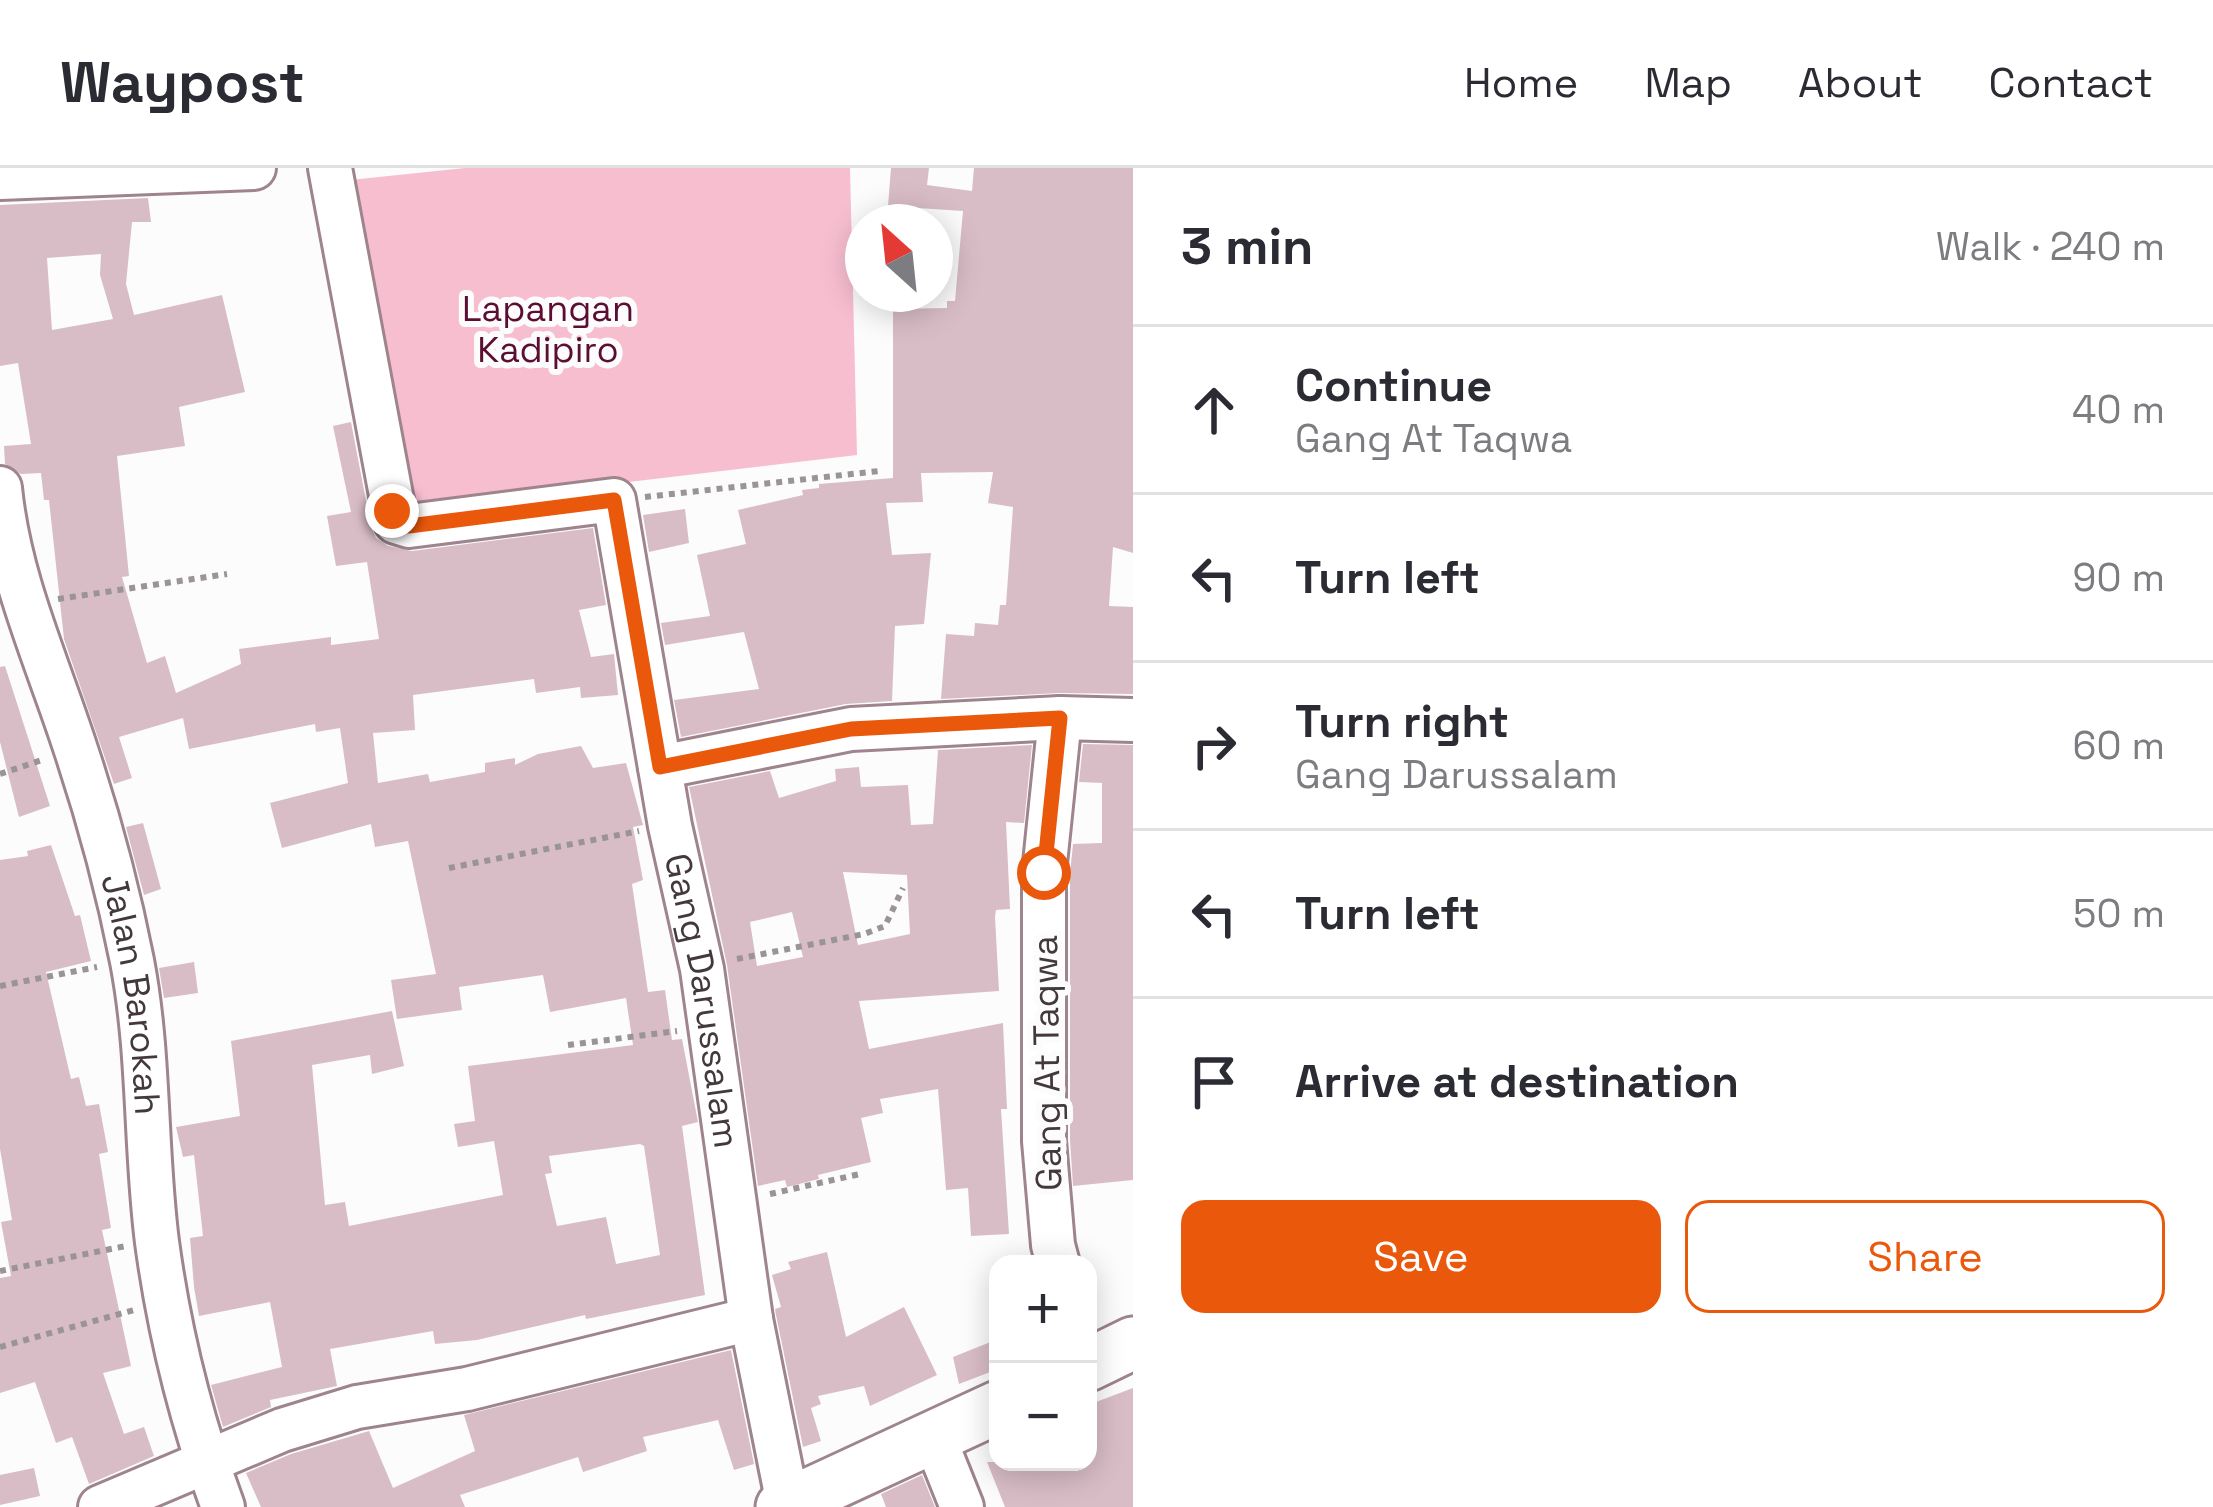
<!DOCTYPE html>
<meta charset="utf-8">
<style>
body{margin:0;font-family:"Space Grotesk",sans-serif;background:#f2f2f3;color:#2b2b33}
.controls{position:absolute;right:36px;bottom:36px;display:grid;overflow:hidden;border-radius:24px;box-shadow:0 6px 30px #0003}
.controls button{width:108px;height:108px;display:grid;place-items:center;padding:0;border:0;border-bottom:3px solid #e1e1e2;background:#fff;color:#2b2b33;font:60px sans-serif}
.compass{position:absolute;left:845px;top:36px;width:108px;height:108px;border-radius:50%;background:#fff;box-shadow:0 6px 30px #0003;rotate:333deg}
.stop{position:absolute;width:36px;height:36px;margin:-27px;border:9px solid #ea580c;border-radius:50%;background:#fff}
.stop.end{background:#ea580c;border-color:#fff;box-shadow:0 3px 12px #0008}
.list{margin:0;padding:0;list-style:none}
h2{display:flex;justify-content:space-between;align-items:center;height:156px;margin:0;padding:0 48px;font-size:51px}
h2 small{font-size:39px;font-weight:400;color:#7c7c81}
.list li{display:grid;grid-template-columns:78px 1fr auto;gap:36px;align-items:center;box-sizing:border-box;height:168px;padding:0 48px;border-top:3px solid #e1e1e2}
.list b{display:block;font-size:45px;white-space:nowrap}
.list p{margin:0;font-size:39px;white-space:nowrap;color:#7c7c81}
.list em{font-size:39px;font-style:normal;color:#7c7c81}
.actions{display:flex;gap:24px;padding:36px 48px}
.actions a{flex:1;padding:27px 0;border:3px solid #ea580c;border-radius:24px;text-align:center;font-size:42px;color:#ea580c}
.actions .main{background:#ea580c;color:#fff}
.icon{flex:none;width:66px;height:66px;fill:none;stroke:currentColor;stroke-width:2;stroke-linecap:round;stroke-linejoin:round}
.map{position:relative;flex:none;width:1133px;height:1339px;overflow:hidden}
header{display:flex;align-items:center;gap:72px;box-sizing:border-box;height:168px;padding:0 60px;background:#fff;border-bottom:3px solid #e1e1e2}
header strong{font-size:57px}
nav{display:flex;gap:66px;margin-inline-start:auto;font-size:42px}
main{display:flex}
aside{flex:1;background:#fff}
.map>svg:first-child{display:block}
</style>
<header>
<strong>Waypost</strong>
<nav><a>Home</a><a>Map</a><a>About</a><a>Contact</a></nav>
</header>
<main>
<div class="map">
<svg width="1133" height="1339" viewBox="0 0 1133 1339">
<rect width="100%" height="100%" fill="#fcfcfc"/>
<path fill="#f7bed0" d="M465,0H850L857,287L408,340L350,12Z"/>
<path fill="#d9bdc6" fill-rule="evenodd" d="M891,0H929L927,17L972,23L974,0H1133V385L1113,379L1109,438L1133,439V526L1059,525L941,531L946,466L974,468L975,455L998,457L1000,437H1006L1013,339L988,335L993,304L921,305L923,334L886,335L892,387L931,385L924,456L895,458L892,533L846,536L681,569L674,532L759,521L744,464L665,477L661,455L710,448L697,387L746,376L738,342L803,327L802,322L819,320V316L893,310V141L947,140V133H955L963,43L888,38Z
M148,30L151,54H132L126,116L134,147L222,127L245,224L179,239L185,278L117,288L129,408L122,409L147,495L165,488L176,525L241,496L239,481L331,469V477L379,471L367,394L336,398L327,348L351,344L333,258L351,254L371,359L376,370L388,378L412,383L593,360L606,437L579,442L591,489L614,486L618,527L581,530L580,519L536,525L534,511L413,527L415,562L373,565L378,615L428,606L430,614L485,604V595L515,590V597L538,586L581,578L593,600L626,595L643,657L633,659L643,712L632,716L648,824L665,822L672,872L682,871L698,954L682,958L705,1127L586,1151L585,1147L477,1172L435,1176L433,1163L330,1181L337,1218L270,1232L271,1239L223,1259L211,1217L282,1199L270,1134L199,1148L194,1119L190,1070L203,1068L194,987L183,989L176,959L240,948L231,873L392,843L404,898L372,906L370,887L312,897L325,1037L345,1034L349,1058L503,1027L494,973L458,979L454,956L475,953L468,898L633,877L626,830L550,844L543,807L459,819L462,842L397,851L391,812L436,806L408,673L375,679L371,656L282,680L270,635L348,615L340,560L316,564L315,556L189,581L183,550L119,569L132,610L114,616L64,471L49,332H44L41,305L21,306L5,296L4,278L31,276L18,195L0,198V37ZM101,86L100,107L113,151L52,162L47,90ZM640,976L644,978L660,1087L616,1096L606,1049L557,1058L545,1006L552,1005L549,988Z
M685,341L689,375L649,384L643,347Z
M5,498L50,638L19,649L0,574V499Z
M1083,576L1133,577V1012L1073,1018L1070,972V706L1073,676L1102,675V615L1079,614Z
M1032,577L1024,655L1006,654L1010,741L996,742L995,749L999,823L859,833L869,881L1003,855L1007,941H1001L1009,1066L971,1068L968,1020L946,1022L938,921L880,931L883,945L861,950L871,994L818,1007L819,1011L787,1019L785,1012L758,1018L727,797L689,619L770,603L779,630L836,613L835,601L859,599L861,619L908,617L911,657L933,656L938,582ZM843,704L907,707L910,766L858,777ZM792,744L803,789L757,798L750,754Z
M143,655L161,721L144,727L126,659Z
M51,677L75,748L80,747L91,793L46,804L71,911L79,909L86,938L99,936L108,984L99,986L111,1060L102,1062L131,1198L103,1205L124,1266L144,1259L154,1288L89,1316L72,1269L56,1275L35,1214L0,1225V1110L11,1108L1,1054L12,1052L0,981V692L28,688L27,683Z
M194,794L198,825L164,830L159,800Z
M827,1084L846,1169L904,1139L937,1207L870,1238L864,1218L818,1228L821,1236L811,1240L821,1273L803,1279L776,1147L775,1141L781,1139L772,1107L791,1101L788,1094Z
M998,1171V1201L959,1216L953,1189Z
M731,1182L754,1296L734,1302L718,1252L643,1269L647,1283L583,1304L578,1289L460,1327L465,1339H261L246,1305L291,1286L369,1263L393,1320L475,1283L464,1247Z
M1133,1220V1339H1005L987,1294H1088V1237Z
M34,1300L40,1328L0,1337V1307Z
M922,1307L935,1339H886L881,1326Z"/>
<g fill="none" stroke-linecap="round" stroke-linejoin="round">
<defs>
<g id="minor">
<path id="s1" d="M330,0L396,354L409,358L614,332L670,658L702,801L751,1151L788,1336"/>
<path d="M0,10L254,0"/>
<path id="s2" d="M0,320C9,412 48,495 76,582C99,651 118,722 132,793C150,886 145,981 157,1074C169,1163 192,1255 223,1339"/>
<path d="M660,599L851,561L1060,550L1133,552"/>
<path d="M1058,1096L1053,1077L1044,973V705L1060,550"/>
<path d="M934,1269L962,1339"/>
<path d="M100,1339L282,1262L357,1239L467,1221L751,1151"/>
</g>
<path id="major" d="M1088,1197L1133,1175
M782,1339L998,1239"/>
</defs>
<use href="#minor" stroke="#9e848c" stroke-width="48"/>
<use href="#major" stroke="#9e848c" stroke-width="57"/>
<path stroke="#9a9497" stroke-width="6" stroke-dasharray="6 6" stroke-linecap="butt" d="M645,329L879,303
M58,431L227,406
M0,606L42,592
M449,700L639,663
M737,791L864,766L885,758L903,720
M0,818L97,799
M568,877L677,863
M770,1026L860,1006
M0,1103L126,1078
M0,1179L134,1142"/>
<use href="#minor" stroke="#fff" stroke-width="42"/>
<use href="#major" stroke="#fff" stroke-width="51"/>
</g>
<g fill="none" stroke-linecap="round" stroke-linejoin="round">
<path stroke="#ea580c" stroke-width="15" d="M392,343L396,354L409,358L614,332L660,599L851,561L1060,550L1044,705"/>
</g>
<g text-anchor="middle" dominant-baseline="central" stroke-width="12" stroke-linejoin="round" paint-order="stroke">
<g font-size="36" fill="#5b0d32" stroke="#fcfcfc">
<text x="548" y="141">Lapangan<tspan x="548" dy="41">Kadipiro</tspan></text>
</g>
<g font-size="36" fill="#43383c" stroke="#fcfcfc">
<text stroke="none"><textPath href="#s2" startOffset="525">Jalan Barokah</textPath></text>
<text stroke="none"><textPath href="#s1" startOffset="1089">Gang Darussalam</textPath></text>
<text transform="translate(1047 895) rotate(-91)">Gang At Taqwa</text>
</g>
</g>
</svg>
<div class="controls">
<button>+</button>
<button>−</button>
</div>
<svg class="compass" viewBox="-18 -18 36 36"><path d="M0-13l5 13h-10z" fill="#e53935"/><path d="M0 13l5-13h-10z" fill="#7c7c81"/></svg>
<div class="stop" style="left:1044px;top:705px"></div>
<div class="stop end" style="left:392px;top:343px"></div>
</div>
<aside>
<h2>3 min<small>Walk · 240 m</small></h2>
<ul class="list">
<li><svg class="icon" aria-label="ahead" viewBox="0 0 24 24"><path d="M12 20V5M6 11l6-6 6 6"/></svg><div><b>Continue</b><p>Gang At Taqwa</p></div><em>40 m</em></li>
<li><svg class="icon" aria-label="left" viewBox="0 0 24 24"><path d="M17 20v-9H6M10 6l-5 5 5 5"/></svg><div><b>Turn left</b></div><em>90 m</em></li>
<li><svg class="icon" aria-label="right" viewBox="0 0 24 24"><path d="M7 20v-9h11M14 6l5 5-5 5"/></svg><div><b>Turn right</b><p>Gang Darussalam</p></div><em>60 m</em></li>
<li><svg class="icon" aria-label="left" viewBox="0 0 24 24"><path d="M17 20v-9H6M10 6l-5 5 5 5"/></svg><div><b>Turn left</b></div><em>50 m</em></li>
<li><svg class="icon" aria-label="arrive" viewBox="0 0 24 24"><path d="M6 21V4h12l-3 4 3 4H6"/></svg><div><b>Arrive at destination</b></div></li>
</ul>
<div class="actions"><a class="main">Save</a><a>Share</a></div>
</aside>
</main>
